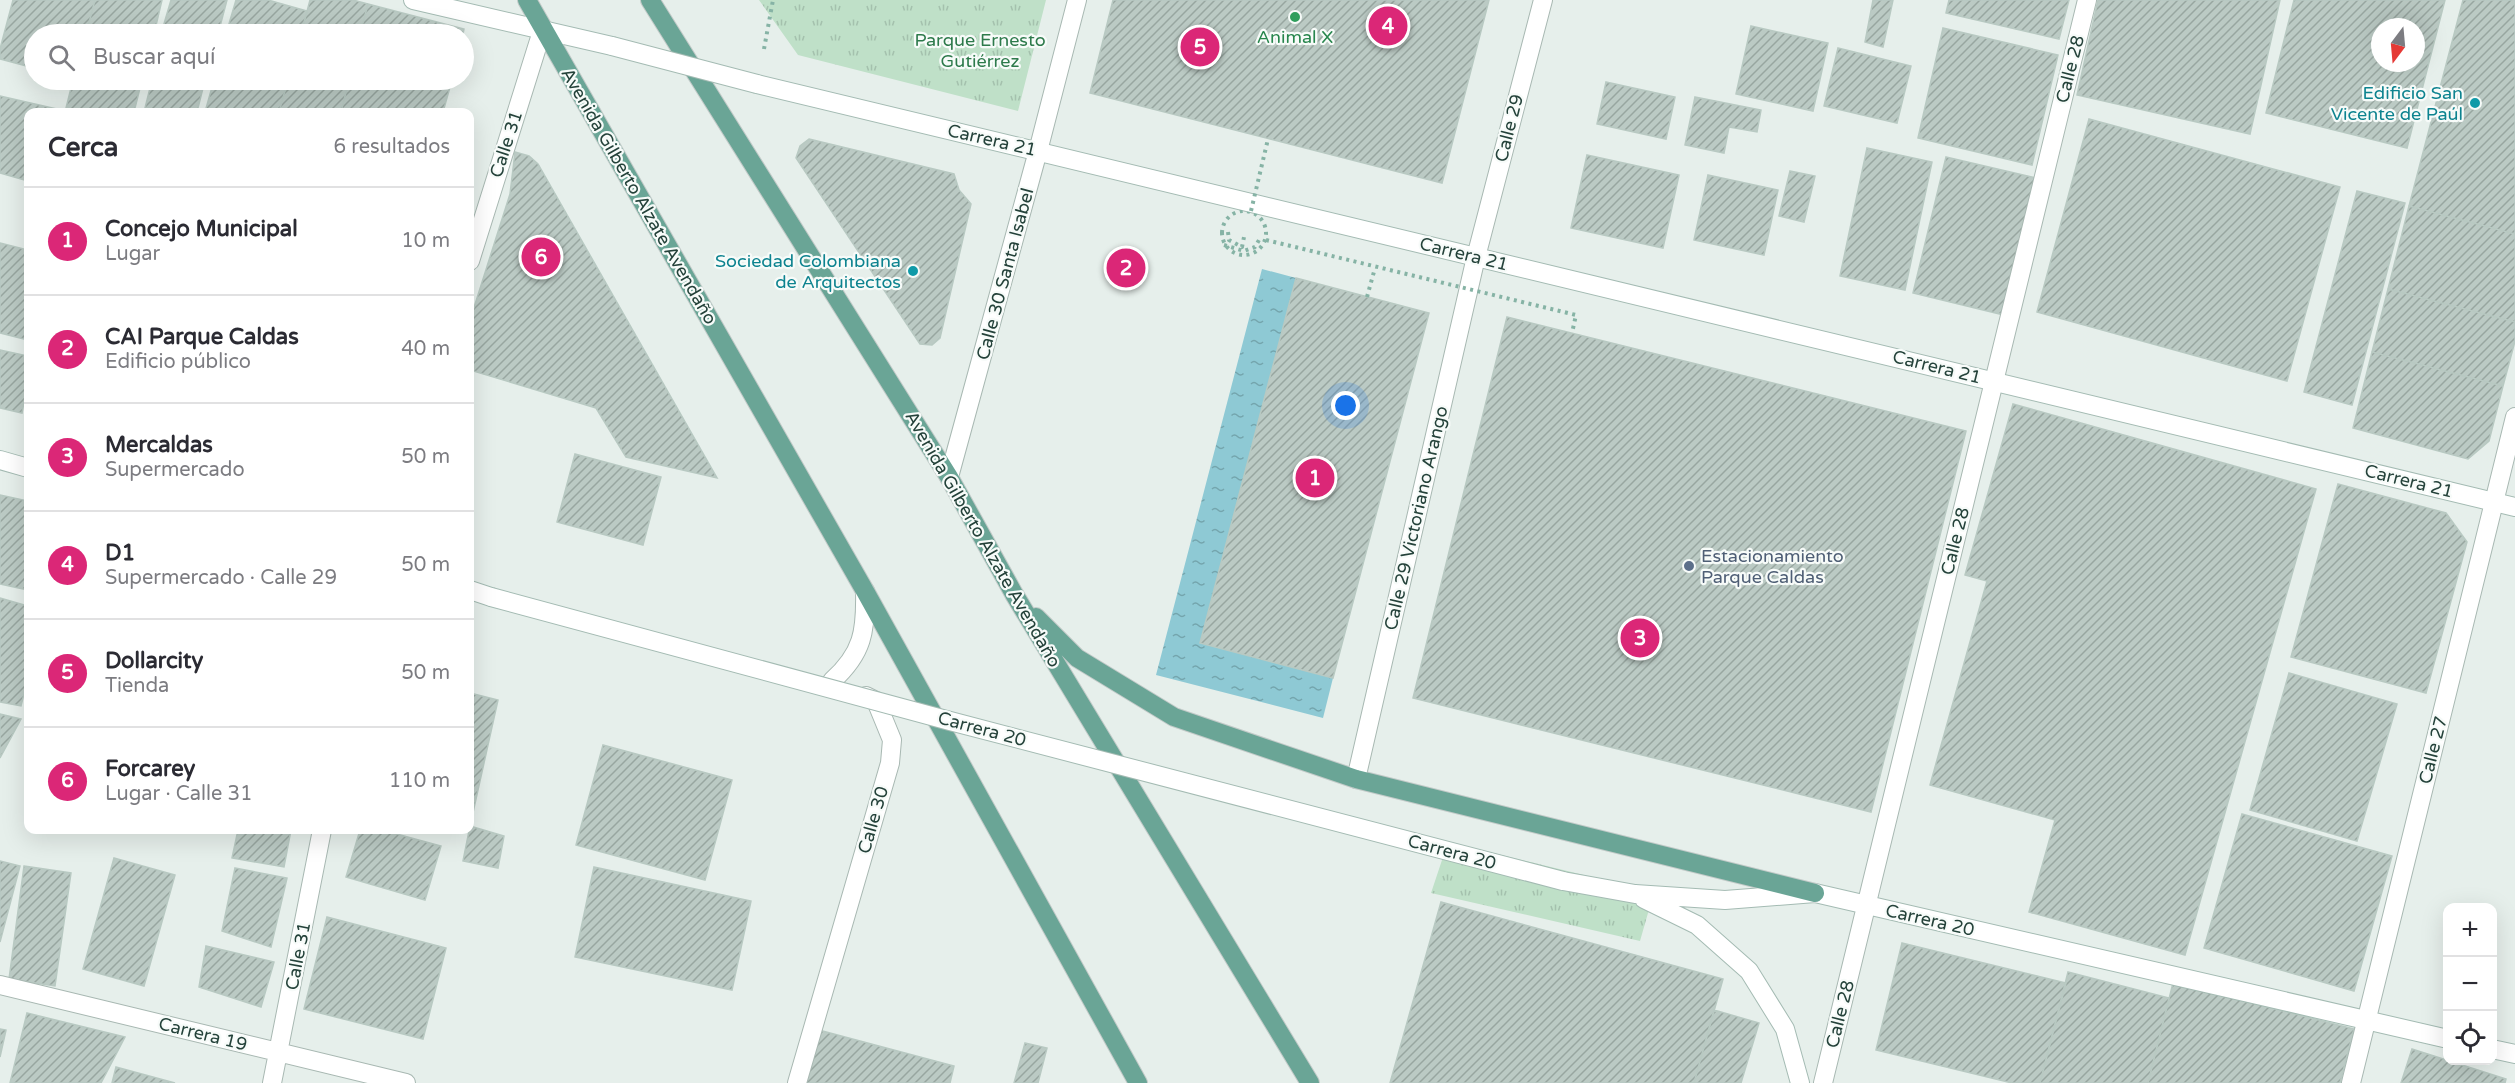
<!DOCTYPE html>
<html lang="es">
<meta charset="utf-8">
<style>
body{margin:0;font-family:"Varela Round",sans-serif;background:#f2f2f3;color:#2b2b33}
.controls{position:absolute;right:18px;bottom:18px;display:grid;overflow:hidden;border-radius:12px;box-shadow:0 6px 24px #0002}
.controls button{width:54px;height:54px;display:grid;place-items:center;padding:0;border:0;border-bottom:2px solid #e1e1e2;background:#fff;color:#2b2b33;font:30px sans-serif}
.compass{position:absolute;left:2371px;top:18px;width:54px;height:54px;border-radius:50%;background:#fff;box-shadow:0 6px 24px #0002;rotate:196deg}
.you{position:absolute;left:1346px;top:406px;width:21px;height:21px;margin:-15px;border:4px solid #fff;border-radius:50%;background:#1a73e8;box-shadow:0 0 0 9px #1a73e833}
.badge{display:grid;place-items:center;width:39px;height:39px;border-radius:50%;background:#db2777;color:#fff;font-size:20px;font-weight:700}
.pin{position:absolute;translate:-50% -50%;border:3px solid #fff;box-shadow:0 2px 6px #0006}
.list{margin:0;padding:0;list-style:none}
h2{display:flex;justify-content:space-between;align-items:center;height:78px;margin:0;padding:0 24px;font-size:26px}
h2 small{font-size:20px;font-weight:400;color:#7c7c81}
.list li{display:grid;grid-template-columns:39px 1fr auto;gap:18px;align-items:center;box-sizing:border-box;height:108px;padding:0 24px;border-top:2px solid #e1e1e2}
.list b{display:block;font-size:22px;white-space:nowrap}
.list p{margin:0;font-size:20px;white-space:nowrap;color:#7c7c81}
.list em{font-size:20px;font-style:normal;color:#7c7c81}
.icon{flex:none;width:33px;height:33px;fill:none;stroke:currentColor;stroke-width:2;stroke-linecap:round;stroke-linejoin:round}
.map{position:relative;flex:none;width:2515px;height:1083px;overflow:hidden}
.search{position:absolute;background:#fff;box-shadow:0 6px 24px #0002;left:24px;top:24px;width:450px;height:66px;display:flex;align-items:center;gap:15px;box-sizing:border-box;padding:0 21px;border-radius:33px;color:#7c7c81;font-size:22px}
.panel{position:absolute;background:#fff;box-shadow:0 6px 24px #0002;left:24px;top:108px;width:450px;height:726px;border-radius:12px}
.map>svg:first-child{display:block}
</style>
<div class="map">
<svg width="2515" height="1083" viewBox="0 0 2515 1083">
<defs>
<pattern id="grass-tufts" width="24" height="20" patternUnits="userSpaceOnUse" patternTransform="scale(1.5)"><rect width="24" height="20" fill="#bfe0c8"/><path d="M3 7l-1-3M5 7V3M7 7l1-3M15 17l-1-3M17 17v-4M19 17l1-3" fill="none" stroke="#a4c1ad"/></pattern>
<pattern id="water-ripples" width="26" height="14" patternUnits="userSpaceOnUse" patternTransform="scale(1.5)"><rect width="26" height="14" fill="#8ec9d4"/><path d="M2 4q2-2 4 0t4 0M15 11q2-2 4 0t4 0" fill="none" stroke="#74a5ad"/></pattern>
<pattern id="building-hatch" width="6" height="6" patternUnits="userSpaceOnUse" patternTransform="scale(1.5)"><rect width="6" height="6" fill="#bbcac4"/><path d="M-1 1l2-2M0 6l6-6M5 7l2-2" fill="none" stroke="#98a6a0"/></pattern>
</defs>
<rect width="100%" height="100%" fill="#e6efeb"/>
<path fill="url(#grass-tufts)" d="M759,0H1046L1018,111L798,55Z
M1448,842L1654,892L1640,941L1431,893Z"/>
<path fill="url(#water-ripples)" d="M1262,269L1296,278L1201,643L1333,678L1323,718L1156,675Z"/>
<path fill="url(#building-hatch)" stroke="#b8c9c2" stroke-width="1.5" fill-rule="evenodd" d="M13,0H95L86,34H34V68L0,59V49Z
M95,0H162L154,34H86Z
M171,0H227L218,34H161Z
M236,0H268L307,11L301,34H226Z
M310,0H353L368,4L360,34H301Z
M1113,0H1489L1442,183L1090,93Z
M1873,0H1893L1883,47L1865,42Z
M1949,0H2069L2059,39L1946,13Z
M2098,0H2280L2250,134L2077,95Z
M2294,0H2445L2407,148L2266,113ZM2380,27H2416V63H2380Z
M2463,0H2515V234L2409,206Z
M368,4L464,29L463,34H360Z
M1751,26L1828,43L1813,111L1736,94Z
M1943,28L2058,55L2032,165L1918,138Z
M1838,48L1911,66L1897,123L1824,106Z
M73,80H142L134,112H65Z
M152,80H205L197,112H144Z
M214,80H288L279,112H205Z
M288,80H349L341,112H279Z
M349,80H452L443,112H341Z
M1606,82L1675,97L1666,139L1597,124Z
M0,96L57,109L56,112H28V181L0,173Z
M1695,97L1761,110L1757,132L1729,127L1724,153L1685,145Z
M2089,119L2340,187L2287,381L2037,312Z
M809,139L954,174L959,190L971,204L940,338L932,345L920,344L796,158L800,146Z
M1867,148L1932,162L1905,290L1840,276Z
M515,152L529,156L538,164L717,478L626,457L596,408L470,370V320L510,194Z
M1587,155L1679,175L1663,248L1571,228Z
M1946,157L2040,179L2008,316L1913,293Z
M1790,171L1815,176L1804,222L1779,216Z
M1708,175L1778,190L1764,255L1694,240Z
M2357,191L2405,203L2352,405L2304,392Z
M2409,206L2515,234V322L2388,289Z
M0,243L28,250V340L0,333Z
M1296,278L1429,313L1333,678L1200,643Z
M2388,289L2515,322V341L2503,386L2372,352Z
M1507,317L1966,431L1871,812L1413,698Z
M0,350L28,356V381L22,413L0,408Z
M2372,352L2503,386L2489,441L2468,459L2353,428Z
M2013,404L2316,489L2185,955L2029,912L2055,820L1930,785L1987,581L1965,575Z
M575,454L661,477L643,545L557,522Z
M2338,484L2446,513L2467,542L2426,693L2291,657Z
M0,495L28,501V590L0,584Z
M0,598L28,606V678L21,706L0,702Z
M2289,673L2397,704L2357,841L2250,810Z
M470,693L498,700L470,826Z
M0,714L21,719L0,758Z
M603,745L732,780L705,880L576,845Z
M2242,814L2392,856L2354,991L2204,948Z
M470,826L504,836L498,868L463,861Z
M238,830H291L284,867L232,858Z
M360,830H382L441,846L425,900L346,877Z
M114,858L175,875L144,986L83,969Z
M0,861L20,866L0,942Z
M24,866L71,873L55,986L9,979Z
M594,867L751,901L732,990L575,957Z
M235,868L287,878L271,947L222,931Z
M1441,902L1723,979L1694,1083H1390Z
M327,917L446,948L423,1039L304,1009Z
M1902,943L2066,983L2040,1083H2012L1876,1050Z
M206,946L274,962L261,1007L199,987Z
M2068,972L2169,998L2148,1083H2040Z
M2173,983L2354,1029L2340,1083H2148Z
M1714,1010L1759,1023L1741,1083H1694Z
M27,1013L125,1037L101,1083H10Z
M0,1029L6,1030L0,1057Z
M815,1029L954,1066L950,1083H803Z
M1025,1043L1047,1048L1038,1083H1014Z
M2412,1049L2506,1079L2505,1083H2401Z
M116,1067L175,1083H112Z"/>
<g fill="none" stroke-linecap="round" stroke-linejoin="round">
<defs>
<path id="pedestrian" d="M1038,151L1077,0
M1356,779L1476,257"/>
<path id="minor" d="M1476,257L1543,0
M470,261L543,28
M949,477L1038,151
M832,681C863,653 866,631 865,591
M0,985L406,1083
M272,1083L322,830
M797,1083L890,763L892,740L876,701L866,696
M1823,1083L2087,0
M2351,1083L2515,417"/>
<path id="secondary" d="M413,0L612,46
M757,84L2515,507
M0,460L28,468
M470,590L491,597
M1563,881L1635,894L1725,900L1815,893L2448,1039
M1644,899L1697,925L1749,971L1785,1029L1800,1083
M2492,1049L2515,1054"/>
<path id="primary" d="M527,0L865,591L1138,1083
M650,0L949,477L1014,594L1310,1083
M1036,617L1077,658L1174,717L1356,779L1815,893"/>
</defs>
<use href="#pedestrian" stroke="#a8b8b2" stroke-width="20"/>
<use href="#minor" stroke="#a8b8b2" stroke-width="20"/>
<use href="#secondary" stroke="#a4bbb3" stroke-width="20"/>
<use href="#primary" stroke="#c2cac8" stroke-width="20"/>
<path stroke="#86b3a5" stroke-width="4" stroke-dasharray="3 4.5" stroke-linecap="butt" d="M764,49L773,0
M1222 233a22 22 0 1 1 44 0a22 22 0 1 1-44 0Z
M1228,232L1229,240L1242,247L1244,237
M1224,245L1244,251L1255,247L1259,240
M1367,297L1375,268"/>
<use href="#pedestrian" stroke="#fff" stroke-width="18"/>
<use href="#minor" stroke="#fff" stroke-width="18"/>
<use href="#secondary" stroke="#fff" stroke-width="18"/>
<use href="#primary" stroke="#6aa596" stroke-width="18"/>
<defs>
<path id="secondary-bridge" d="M612,46L757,84
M491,597L950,721L1563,881"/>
</defs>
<use href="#secondary-bridge" stroke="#a4bbb3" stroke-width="20" stroke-linecap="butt"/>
<path stroke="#86b3a5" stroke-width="4" stroke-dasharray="3 4.5" stroke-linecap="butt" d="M1251,211L1268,139
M1266,240L1576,315L1572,333"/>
<use href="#secondary-bridge" stroke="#fff" stroke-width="18"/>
</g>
<circle fill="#2e9e5b" stroke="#f7fbf9" stroke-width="2" cx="1295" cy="17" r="6"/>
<g fill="#0f9aa8" stroke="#f7fbf9" stroke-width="2">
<circle cx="2475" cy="103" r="6"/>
<circle cx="913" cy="271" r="6"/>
</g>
<circle fill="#5c6f8a" stroke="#f7fbf9" stroke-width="2" cx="1689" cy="566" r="6"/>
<g text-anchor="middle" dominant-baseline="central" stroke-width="4.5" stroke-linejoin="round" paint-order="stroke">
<g font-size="18" fill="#27864d" stroke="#f7fbf9">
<text x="1295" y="37">Animal X</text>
</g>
<g font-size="18" fill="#2d7a4b" stroke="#f7fbf9">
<text x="980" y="40">Parque Ernesto<tspan x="980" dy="21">Gutiérrez</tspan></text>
</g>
<g font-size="18" fill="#24423a" stroke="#f7fbf9">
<text transform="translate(2070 69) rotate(-76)">Calle 28</text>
<text transform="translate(1509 128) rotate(-76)">Calle 29</text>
<text transform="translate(992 140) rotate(13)">Carrera 21</text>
<text transform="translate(506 144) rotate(-72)">Calle 31</text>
<text transform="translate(639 196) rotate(60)">Avenida Gilberto Alzate Avendaño</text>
<text transform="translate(1464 254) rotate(14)">Carrera 21</text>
<text transform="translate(1005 274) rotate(-75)">Calle 30 Santa Isabel</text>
<text transform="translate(1937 367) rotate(14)">Carrera 21</text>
<text transform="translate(2409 481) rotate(14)">Carrera 21</text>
<text transform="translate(1416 518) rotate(-77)">Calle 29 Victoriano Arango</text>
<text transform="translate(983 539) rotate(60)">Avenida Gilberto Alzate Avendaño</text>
<text transform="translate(1955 541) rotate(-76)">Calle 28</text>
<text transform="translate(982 729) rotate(15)">Carrera 20</text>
<text transform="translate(2433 750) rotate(-76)">Calle 27</text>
<text transform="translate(873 820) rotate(-74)">Calle 30</text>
<text transform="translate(1452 852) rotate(15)">Carrera 20</text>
<text transform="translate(1930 920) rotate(13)">Carrera 20</text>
<text transform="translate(298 956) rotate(-79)">Calle 31</text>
<text transform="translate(1840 1014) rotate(-76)">Calle 28</text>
<text transform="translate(203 1034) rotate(14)">Carrera 19</text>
</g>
<g font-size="18" fill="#0d838f" stroke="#f7fbf9" text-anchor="end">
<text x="2463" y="93">Edificio San<tspan x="2463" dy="21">Vicente de Paúl</tspan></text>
<text x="901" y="261">Sociedad Colombiana<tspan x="901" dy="21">de Arquitectos</tspan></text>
</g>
<g font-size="18" fill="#4e5e75" stroke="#f7fbf9" text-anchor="start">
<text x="1701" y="556">Estacionamiento<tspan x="1701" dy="21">Parque Caldas</tspan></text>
</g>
</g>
</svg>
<div class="controls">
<button>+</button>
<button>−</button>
<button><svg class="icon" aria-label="locate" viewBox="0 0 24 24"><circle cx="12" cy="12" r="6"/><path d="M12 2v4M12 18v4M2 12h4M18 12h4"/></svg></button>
</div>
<svg class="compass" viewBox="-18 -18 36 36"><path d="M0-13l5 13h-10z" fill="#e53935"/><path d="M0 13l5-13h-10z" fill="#7c7c81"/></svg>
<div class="you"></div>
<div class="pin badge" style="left:1315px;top:478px">1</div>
<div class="pin badge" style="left:1126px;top:268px">2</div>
<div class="pin badge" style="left:1640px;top:638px">3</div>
<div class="pin badge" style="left:1388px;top:26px">4</div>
<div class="pin badge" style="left:1200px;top:47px">5</div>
<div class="pin badge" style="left:541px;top:257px">6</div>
<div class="search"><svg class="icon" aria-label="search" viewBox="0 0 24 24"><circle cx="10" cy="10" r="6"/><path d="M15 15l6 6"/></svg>Buscar aquí</div>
<section class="panel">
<h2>Cerca<small>6 resultados</small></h2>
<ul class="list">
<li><span class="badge">1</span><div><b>Concejo Municipal</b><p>Lugar</p></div><em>10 m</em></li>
<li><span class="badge">2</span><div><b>CAI Parque Caldas</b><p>Edificio público</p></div><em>40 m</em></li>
<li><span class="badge">3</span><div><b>Mercaldas</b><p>Supermercado</p></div><em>50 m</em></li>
<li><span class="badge">4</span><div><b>D1</b><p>Supermercado · Calle 29</p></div><em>50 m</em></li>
<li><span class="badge">5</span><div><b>Dollarcity</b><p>Tienda</p></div><em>50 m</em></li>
<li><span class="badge">6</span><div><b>Forcarey</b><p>Lugar · Calle 31</p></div><em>110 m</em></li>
</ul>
</section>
</div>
